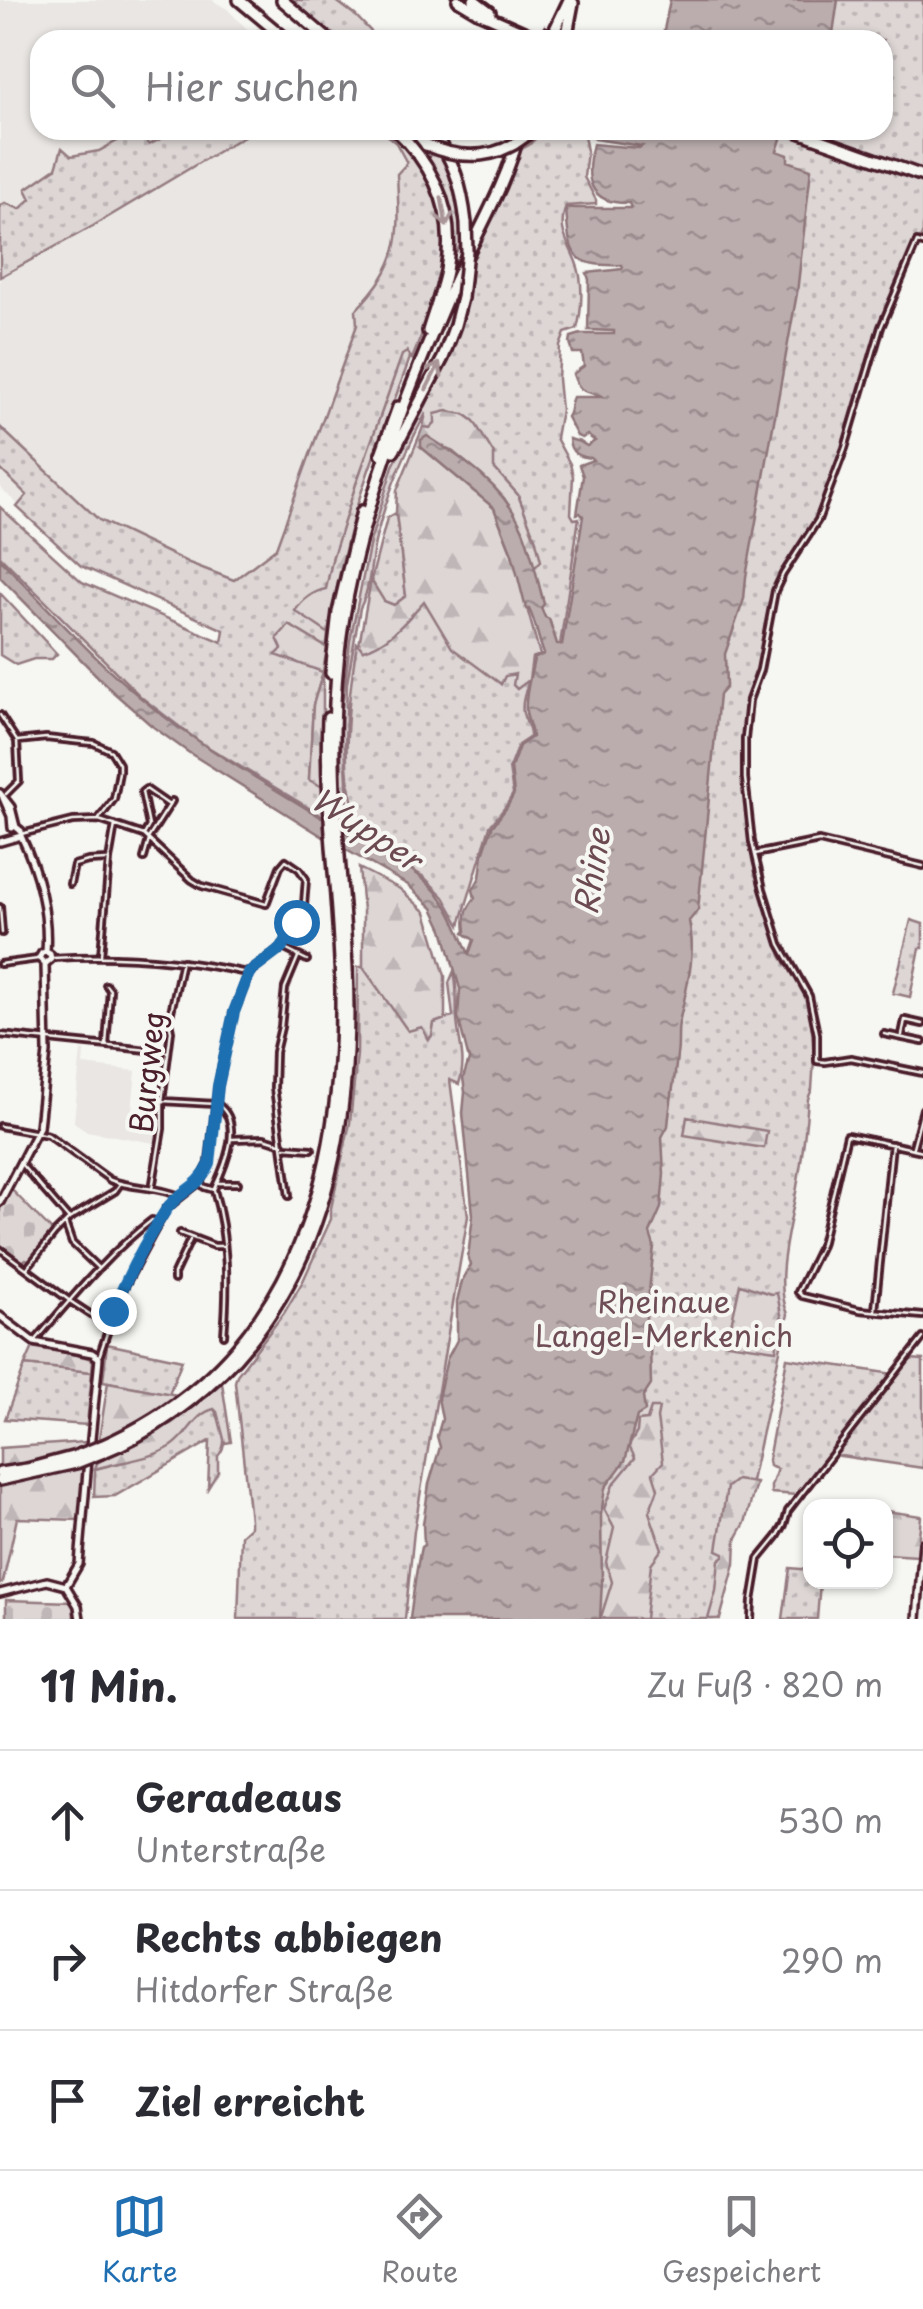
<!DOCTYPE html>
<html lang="de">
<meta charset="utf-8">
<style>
body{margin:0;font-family:"Playpen Sans",sans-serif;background:#f7f7f7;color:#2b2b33}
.controls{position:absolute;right:30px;bottom:30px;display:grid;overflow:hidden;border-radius:20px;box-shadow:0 2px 8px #0004}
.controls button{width:90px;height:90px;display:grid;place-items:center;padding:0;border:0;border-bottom:2px solid #e1e1e2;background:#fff;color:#2b2b33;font:50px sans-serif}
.stop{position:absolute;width:30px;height:30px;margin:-22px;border:8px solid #1f6fb2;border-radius:50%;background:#fff}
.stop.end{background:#1f6fb2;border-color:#fff;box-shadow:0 2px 10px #0008}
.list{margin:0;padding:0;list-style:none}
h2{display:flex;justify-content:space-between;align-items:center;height:130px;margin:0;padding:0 40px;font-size:42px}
h2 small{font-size:32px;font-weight:400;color:#7c7c81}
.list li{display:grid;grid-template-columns:65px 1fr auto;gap:30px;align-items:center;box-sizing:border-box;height:140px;padding:0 40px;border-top:2px solid #e1e1e2}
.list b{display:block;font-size:38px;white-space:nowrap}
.list p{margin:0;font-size:32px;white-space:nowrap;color:#7c7c81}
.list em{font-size:32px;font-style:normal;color:#7c7c81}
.icon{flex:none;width:55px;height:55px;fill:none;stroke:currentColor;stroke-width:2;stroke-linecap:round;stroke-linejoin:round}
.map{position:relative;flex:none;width:923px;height:1619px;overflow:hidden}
.search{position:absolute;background:#fff;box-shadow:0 2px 8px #0004;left:30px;right:30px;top:30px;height:110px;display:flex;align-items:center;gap:25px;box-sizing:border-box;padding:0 35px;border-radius:30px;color:#7c7c81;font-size:38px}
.sheet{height:550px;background:#fff}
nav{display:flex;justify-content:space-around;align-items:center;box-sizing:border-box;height:140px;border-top:2px solid #e1e1e2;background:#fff;font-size:28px;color:#7c7c81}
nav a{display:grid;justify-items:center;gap:5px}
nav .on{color:#1f6fb2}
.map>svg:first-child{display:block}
</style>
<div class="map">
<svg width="923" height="1619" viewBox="0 0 923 1619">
<defs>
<pattern id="green-dots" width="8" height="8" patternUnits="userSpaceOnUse" patternTransform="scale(2.5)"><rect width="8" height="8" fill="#ddd6d5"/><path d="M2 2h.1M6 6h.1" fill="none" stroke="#bfb7b7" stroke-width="1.8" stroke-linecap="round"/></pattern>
<pattern id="forest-firs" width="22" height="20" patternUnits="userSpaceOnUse" patternTransform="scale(2.5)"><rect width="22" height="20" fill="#ddd6d5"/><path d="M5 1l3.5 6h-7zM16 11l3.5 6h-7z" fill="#bfb7b7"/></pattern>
<pattern id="cemetery-stones" width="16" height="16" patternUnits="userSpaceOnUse" patternTransform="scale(2.5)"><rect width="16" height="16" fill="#ddd6d5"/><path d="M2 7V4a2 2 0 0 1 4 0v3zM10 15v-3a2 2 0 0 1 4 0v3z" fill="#bfb7b7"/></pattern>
<pattern id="water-ripples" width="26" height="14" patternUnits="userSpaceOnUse" patternTransform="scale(2.5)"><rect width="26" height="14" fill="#bbadae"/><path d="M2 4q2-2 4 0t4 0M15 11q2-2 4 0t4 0" fill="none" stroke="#9a8c8e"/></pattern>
</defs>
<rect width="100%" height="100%" fill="#f6f6f2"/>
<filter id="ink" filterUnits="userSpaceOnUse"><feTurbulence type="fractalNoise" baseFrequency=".01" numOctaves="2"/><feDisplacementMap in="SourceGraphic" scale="20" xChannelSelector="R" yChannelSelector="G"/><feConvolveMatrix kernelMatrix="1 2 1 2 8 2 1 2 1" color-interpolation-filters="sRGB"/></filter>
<g filter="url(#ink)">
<path fill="#e9e6e3" d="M0,0H212L227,9L252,34L262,23L279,40H40V130H389L419,169L436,250L237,627L81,566L0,487Z
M81,1051H84L83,1065L136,1071L131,1119H128L126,1127L156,1133L154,1143L87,1131L74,1122Z"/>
<path fill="url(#green-dots)" stroke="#947a80" stroke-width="2.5" d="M284,0H335L355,15L379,40H334Z
M754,0H923V232L876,345L855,413L817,520L775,587L756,683L748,698L747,710L744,780L748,821L763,894L781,956L807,997L812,1029L814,1059L812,1089L808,1099C806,1129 802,1158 797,1187C791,1222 773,1281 788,1314L744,1513L713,1619H496L727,130H883V40H744Z
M137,130L149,145L177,130H254L93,226L0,277V206L5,203L20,209L31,199L26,189L56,168L62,148L71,156L99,151Z
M381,130H393C400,137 408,144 415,152C467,216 439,292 412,359L407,352L333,556L326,590L296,610L328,633L327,648L289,625L283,649L277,654L323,672L313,705L309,779L323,787L324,817L198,741L141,697L0,556V507L82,582L222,642L224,630L81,566L17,507L27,495L0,469V427L99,520L189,563L234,580L276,548L357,325L356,310C403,260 400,239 397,174L407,163L396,143Z
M544,130H583L587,151L584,177L596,200V204L566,206C557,231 568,241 576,262C584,281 582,310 577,329L565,333L560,346L558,379L561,410L556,438L570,464L573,476L571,514L574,519L579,518L560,645H557L549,619L545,618L541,607L544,603L533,566H536V541L518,495L494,468L474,421L464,414L435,423L430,428L423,427L426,413C404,454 387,494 376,538C370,561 371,588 360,608L347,684L345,745L348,802L342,806L341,715L350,641L370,542L393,466L434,387L465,299L470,262L518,151L529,145Z
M433,153L443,157C451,176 467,215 463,237C461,247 453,256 448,266L439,184L427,158Z
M396,513L406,596L394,605L383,601L371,580L387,518Z
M0,593L57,654L52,659H34L16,665L0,655Z
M424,601L436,619L501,684L505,675L516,674L517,688L529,680C526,690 521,702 523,713C525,723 531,726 530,737L518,745L509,768L513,794L506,806L490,826L460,925L444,897L424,877L343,828L342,810L353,803C340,761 350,686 357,643L363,650L402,624Z
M911,920L923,924V948H920L910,997L893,993Z
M358,967H363L408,1030L422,1027L432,1035L434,1023L453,1016L449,983L454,971C458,991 456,1000 457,1020C459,1045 467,1058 459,1084L450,1080L468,1216L414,1531L405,1619H238L241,1535L250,1527V1520L235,1382L237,1375L284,1313L303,1281L331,1219V1208L350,1123L357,1054Z
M107,1344L182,1360L169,1394L103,1381Z
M787,1358L893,1374L797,1495L771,1493V1486L777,1469L769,1466L768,1460Z
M910,1359L923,1360V1468L834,1455Z
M25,1365L92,1372L87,1425L5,1419Z
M214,1409C222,1423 230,1443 218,1456V1472L208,1488L210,1441L115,1496L94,1497L95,1469L155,1454L185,1435L190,1425L207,1410Z
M790,1568L810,1570V1582H820L817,1619H783Z"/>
<path fill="url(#forest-firs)" stroke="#947a80" stroke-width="2.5" d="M407,352L410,358C391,411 369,464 353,519C343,556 335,594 328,633L295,611C302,600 314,591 326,589L333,556L356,484L402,355Z
M447,411L464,414L474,421L494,454V468L518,495L536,541L541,561L536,566H533L522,528L504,498L482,476L452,451L421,447L494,508L512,554L540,655L532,658L529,680L517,689L513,685L515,674L505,676L501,684L452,648L424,601C408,619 387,645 363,650L359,645L371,580L384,601L394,605L406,596L396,513L397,490L423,427L430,428L435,423V414Z
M289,625L327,648L323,672V787L309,780L313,705L323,672L276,655L282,649L277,638Z
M359,868L400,889L426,912L445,976V1019L434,1023L432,1035L429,1040L422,1027L408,1031L363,967V910Z
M687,1117L767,1131L764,1148L684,1135Z
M740,1284L771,1294L777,1293L782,1320L776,1350L727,1343Z
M33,1347C52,1352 75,1352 93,1360L92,1372L25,1365Z
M108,1382L177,1395C155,1412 127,1434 99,1439Z
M222,1383L231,1442L225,1443L217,1412L214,1409C194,1414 189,1435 172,1446C149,1460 122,1461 95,1469L97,1463L172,1423Z
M651,1408H659L657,1418L663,1462L653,1473L658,1489L649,1512L662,1549L651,1564L645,1619H606L601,1617L612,1582L606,1562L614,1528L604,1509L613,1485L635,1458L629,1446L637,1432L638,1421L647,1420Z
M85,1442L79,1520L17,1518L3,1582L0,1584V1448Z
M736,1480L756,1483L745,1523L736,1539L735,1564L720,1619H708L716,1591L719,1560L724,1556V1553L717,1550L727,1487Z
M886,1511L921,1516L917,1556L886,1554Z"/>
<path fill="url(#cemetery-stones)" stroke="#947a80" stroke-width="2.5" d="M10,1188L52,1231L30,1261L26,1259L21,1263L0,1246V1209Z
M6,1600L73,1602L74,1619H6Z"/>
<path fill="url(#water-ripples)" stroke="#8e747a" stroke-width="2.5" d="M670,0H838L832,40H662Z
M588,130H784L777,151L788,155V161L811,169L797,293L746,577L744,599L725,654L726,687L719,695L698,910L689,921C697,955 686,990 679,1023C677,1033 679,1045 677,1055C675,1079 670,1103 668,1126L662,1137L664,1174L661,1208L650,1233L654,1246L645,1327L650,1341L651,1385L643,1397L645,1411L637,1416L625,1461L605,1488L601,1515L602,1581L600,1619H410C413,1594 416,1571 421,1547L424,1545L423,1524L429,1484L440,1447L437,1436L442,1419L438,1398L447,1359L457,1340V1301L462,1281L471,1265L468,1257L473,1215L463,1113L465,1092L463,1078L469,1060L458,1017L460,989L443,929L433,908L408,885L325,838L188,752L152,726L112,691L0,577V559C57,617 111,679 177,726C230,764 288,797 344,831C376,851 413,864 438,894C453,912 460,934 469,954L474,940L464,933L466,931C464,917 466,909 475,898L473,890L480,877L483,854L492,827L507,807L514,794L511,768L519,746L532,737C532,728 527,721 526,712C524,696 531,675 534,659L544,654C538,639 536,623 529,609H526L512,554L494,508L421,447V440L427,436C464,459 504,487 522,528C532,551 537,579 544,604L541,608L545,617L549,619L557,644L562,645L583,516L580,513L577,514L583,476L579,465L593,460L591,458C579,457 570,454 569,439L580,442L587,446L595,441L587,435L582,438L577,436L567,417C572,410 569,404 573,397H603C585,390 580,395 573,374L584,366L582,353H573L570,343L571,337L581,334H614V331L588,330L589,280L587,273L622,269L623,267L622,265C571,267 569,255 566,208H631L629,203C588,204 584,178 593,144L639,148L642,146L594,139Z"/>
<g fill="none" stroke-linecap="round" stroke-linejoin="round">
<defs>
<path id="street" d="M923,244L917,242L881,327L845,448L818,520L783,574L775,591L760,670L749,700L745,739V778L752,842L763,889L780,944L809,996L817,1034V1061L825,1062L851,1058L923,1073
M0,715L17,741L19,781L6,794
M17,741L46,738L83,742L94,743L111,751L119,764V772L114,799L99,819
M21,834L73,821L99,820L144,835L192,880L202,886L266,904L280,867L286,860L299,869L306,879L304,905L282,948L249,973L234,1012L218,1086L209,1164L200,1182L167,1208L119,1297L99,1357
M144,835L149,826L142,792L146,789L169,805
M149,837L172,801
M755,854L819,841L923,866
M144,858L149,840
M70,884L74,865L88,861L107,860
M0,907L2,933
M283,948L307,960
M101,955L109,860L115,825
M52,958C118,954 183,959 247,973
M0,964L38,959
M884,1034L923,1042
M0,1035L168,1052
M902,1035L905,1020L923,1024
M106,1045L110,990L106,985
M163,1101L215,1104
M0,1126L48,1135L110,1180C132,1189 158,1186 179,1196
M232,1139L264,1138L283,1144
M285,1147L312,1149
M913,1147L923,1109
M923,1151L847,1135L821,1245L798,1292L802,1296L860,1310L923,1316
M21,1164L68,1218
M200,1182L204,1187L214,1190C228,1238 228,1286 224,1335
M219,1183H238
M152,1189L162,1129V1101L171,1031L169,1021L182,961
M214,1189C225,1166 244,1122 218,1105
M289,1196L274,1088L275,1052L281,1027L285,988L298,957
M65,1223L72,1243L98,1268
M180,1233L214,1246H224
M0,1249L70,1301L108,1326
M27,1268L55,1233L69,1219L115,1191L120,1184
M174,1280V1274L190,1240
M875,1310L892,1144
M35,1341C71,1299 107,1254 152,1220L159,1222
M751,1619L752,1601L759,1559L777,1537L784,1525L788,1511L923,1338"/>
<path id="secondary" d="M0,793L11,807L16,827L21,831V836C38,871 49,913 46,952
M3,798L11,816L12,828
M0,842L21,836
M45,964L39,958L42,953L46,952
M45,964L51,959L50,954L46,952
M0,1202L39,1127L47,1052L45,964
M0,1316L34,1342L92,1353L99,1358L90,1449
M66,1586L79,1564L88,1460
M66,1586L78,1606L80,1619
M0,1593L47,1581L66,1586
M917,1619L923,1543"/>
<path id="highway" d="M239,0L287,40
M282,0L329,40
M458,0L478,12L542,40
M474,0L490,12
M550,40L569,0
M566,40L573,3
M396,130C436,168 456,214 446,271C442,291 434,311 428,331
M430,130C454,157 462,188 466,223
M793,130L923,176
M394,451L443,358L455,325L462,298
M381,454L398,407
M331,673L338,612L362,511
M101,1446C291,1363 343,1183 341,992C340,900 324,809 328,718
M101,1453C152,1433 199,1398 236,1358C332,1253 353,1104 347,968C344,900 335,832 334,763C333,700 338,637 352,575C375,474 413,377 454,283C477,232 507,184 520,130
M0,1473L27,1469L76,1456
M0,1480L76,1463"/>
</defs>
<use href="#street" stroke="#4a1f2b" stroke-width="10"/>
<use href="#secondary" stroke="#4a1f2b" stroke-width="12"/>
<use href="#highway" stroke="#4a1f2b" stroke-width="16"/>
<use href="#street" stroke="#f6f6f2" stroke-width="2.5"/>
<use href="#secondary" stroke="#f6f6f2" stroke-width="5"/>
<use href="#highway" stroke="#f6f6f2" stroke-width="9"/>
<defs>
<path id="highway-bridge" d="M541,32L561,40
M426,145C463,161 502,160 532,130
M462,298L467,251L466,223
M76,1456L101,1446
M76,1463L101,1453"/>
</defs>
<use href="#highway-bridge" stroke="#4a1f2b" stroke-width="16" stroke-linecap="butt"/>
<use href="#highway-bridge" stroke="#f6f6f2" stroke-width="9"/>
</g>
<defs><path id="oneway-shaft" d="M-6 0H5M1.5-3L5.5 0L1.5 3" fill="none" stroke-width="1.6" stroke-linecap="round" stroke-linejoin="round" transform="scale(2.5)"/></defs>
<g stroke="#a99598">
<use href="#oneway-shaft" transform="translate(444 212) rotate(80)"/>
<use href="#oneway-shaft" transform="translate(433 376) rotate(-63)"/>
</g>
</g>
<g fill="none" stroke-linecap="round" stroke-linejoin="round" filter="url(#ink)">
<path stroke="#1f6fb2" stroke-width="12" d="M113,1311C126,1279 146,1240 166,1210C179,1190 198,1190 210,1164L218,1086L234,1012L249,973L282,948L296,922"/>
</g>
<g text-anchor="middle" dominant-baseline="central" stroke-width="8" stroke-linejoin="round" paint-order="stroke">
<g font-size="30" fill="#4a1f2b" stroke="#f6f6f2">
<text transform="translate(146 1072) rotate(-84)">Burgweg</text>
</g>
<g font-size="30" fill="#6f4d56" stroke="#f6f6f2">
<text x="664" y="1300">Rheinaue<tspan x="664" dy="34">Langel-Merkenich</tspan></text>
</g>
<g font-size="32" font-style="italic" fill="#6c4a52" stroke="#f6f6f2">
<text transform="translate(367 828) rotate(33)">Wupper</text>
<text transform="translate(591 871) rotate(-81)">Rhine</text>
</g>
</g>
</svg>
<div class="controls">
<button><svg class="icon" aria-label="locate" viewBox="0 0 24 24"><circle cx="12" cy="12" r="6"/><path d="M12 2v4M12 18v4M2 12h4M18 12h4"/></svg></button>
</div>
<div class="stop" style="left:296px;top:922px"></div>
<div class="stop end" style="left:113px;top:1311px"></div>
<div class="search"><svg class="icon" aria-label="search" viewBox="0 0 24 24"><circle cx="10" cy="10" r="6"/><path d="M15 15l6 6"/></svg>Hier suchen</div>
</div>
<section class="sheet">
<h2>11 Min.<small>Zu Fuß · 820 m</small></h2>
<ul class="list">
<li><svg class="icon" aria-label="ahead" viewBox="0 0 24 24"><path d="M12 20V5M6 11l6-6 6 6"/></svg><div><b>Geradeaus</b><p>Unterstraße</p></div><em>530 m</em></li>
<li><svg class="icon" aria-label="right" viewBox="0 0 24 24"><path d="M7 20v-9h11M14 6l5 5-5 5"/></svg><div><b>Rechts abbiegen</b><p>Hitdorfer Straße</p></div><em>290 m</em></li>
<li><svg class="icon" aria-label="arrive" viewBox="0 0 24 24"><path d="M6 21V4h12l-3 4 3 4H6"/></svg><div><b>Ziel erreicht</b></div></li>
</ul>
</section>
<nav>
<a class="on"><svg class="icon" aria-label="map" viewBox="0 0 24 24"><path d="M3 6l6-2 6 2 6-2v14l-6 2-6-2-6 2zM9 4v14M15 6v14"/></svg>Karte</a>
<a><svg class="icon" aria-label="directions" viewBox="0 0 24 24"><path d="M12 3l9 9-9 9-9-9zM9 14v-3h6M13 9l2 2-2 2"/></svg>Route</a>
<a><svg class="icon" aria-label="saved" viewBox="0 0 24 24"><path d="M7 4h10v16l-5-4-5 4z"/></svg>Gespeichert</a>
</nav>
